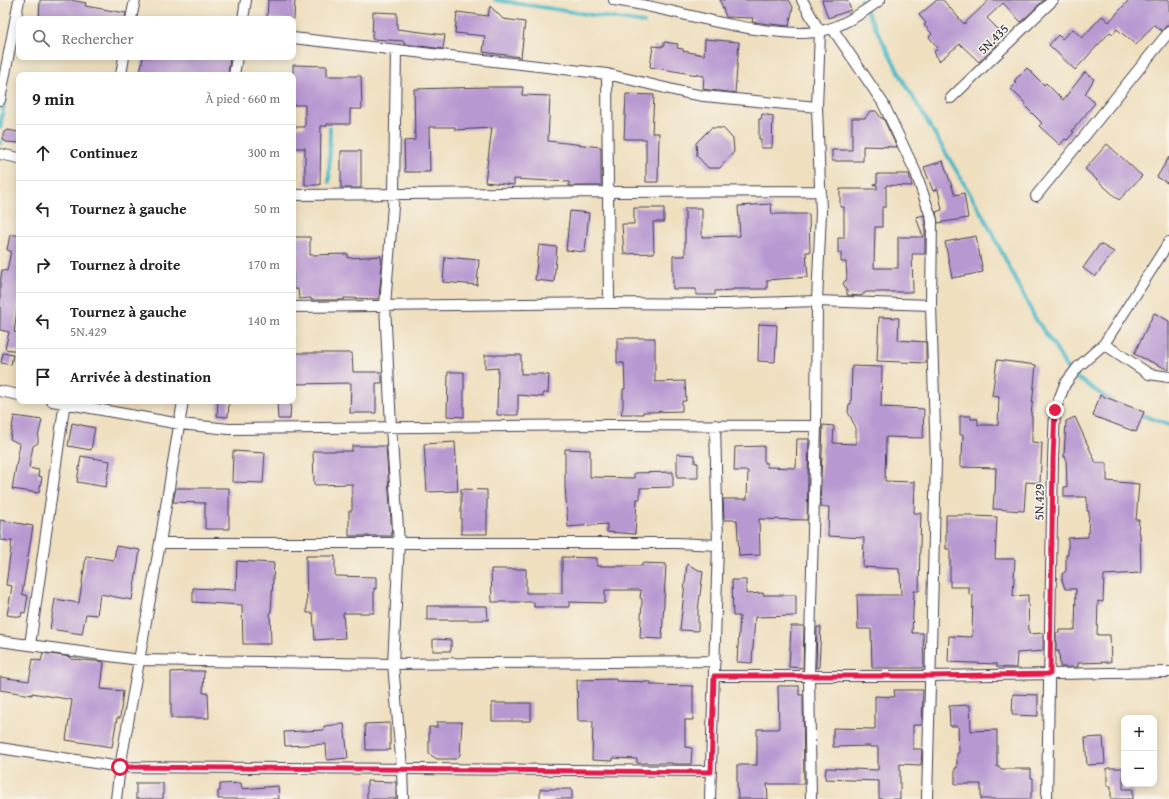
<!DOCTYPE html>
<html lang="fr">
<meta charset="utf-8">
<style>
body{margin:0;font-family:"Gentium Book Plus",serif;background:#f6f6f6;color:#222}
.controls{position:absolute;right:12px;bottom:12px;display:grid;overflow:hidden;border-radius:8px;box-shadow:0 2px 10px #0003}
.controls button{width:36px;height:36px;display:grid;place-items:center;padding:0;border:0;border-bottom:1px solid #e0e0e0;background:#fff;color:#222;font:20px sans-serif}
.stop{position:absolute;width:12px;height:12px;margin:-9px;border:3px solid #e11d48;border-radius:50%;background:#fff}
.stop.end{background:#e11d48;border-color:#fff;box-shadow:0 1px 4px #0008}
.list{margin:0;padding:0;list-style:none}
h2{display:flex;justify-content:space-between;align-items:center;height:52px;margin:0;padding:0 16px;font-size:17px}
h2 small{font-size:13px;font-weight:400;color:#767676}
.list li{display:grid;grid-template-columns:26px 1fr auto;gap:12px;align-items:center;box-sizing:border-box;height:56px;padding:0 16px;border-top:1px solid #e0e0e0}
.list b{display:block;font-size:15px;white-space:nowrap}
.list p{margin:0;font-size:13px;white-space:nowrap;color:#767676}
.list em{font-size:13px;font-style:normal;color:#767676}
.icon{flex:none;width:22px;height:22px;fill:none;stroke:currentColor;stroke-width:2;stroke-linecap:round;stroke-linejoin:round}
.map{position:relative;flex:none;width:1169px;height:799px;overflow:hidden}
.search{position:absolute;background:#fff;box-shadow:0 2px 10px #0003;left:16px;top:16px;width:280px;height:44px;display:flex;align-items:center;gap:10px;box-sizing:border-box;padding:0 14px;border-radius:8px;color:#767676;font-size:15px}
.panel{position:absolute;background:#fff;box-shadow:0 2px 10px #0003;left:16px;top:72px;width:280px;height:332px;border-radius:8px}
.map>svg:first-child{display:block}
</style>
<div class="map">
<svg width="1169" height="799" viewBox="0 0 1169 799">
<rect width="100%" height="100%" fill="#f7f3e8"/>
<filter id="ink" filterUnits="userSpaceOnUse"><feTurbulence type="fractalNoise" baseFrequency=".025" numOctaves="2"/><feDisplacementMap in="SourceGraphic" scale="8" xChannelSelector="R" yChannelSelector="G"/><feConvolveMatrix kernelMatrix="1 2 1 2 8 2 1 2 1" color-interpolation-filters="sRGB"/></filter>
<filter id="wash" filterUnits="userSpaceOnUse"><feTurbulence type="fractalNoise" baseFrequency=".012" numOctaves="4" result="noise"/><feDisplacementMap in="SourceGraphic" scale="16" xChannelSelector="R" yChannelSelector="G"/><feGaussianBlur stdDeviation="0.9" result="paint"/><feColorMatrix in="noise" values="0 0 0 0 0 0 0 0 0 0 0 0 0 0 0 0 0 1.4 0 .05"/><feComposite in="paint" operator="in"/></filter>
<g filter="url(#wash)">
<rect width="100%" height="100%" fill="#efdfbf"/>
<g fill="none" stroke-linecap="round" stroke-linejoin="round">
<path stroke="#4cb9c7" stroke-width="4" d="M495,0L644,23
M861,0L904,82L986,221L1035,318L1055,347L1066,367L1077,378L1110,400
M0,128L5,98
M0,142L1,143
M329,182L330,128
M1139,414L1169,425"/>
</g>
<g id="blocks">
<path fill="#b898d1" d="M40,0H71L86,3L85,6L126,13L125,19H39Z
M268,0H295L294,19H267Z
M720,0H789L793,7L789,26L752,22L753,18L726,17Z
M822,0H847L851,10L828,18Z
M937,0H943L964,24L989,0H1044L1021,22L1003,3L987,18L1004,35L996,43L997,45L979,62L960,44L939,61L934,52L938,48L929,37L932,34L924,25L926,23L919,15Z
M1129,0H1169V26H1166L1162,31L1154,25L1136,45L1117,29L1113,34L1110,32L1075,70L1049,45L1058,35L1062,39L1073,29L1082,38L1102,16L1109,22Z
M490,6L503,19L525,22L521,57L483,52L485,36L455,33L457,12L488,16Z
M373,12L397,13V29L445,35L443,49L404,44V41L372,39Z
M705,39L739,42L735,93L703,89L704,76L650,67L653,46L662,47V45L664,46V42L678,44L677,48L683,49V51L704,55Z
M143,57H225L230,58L228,75H152L140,73Z
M293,65L327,66V76H361L362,109H350V124H327V126H321L320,185H305V148H293V127H305V105H293Z
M1027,68L1044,85L1046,83L1063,100L1085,72L1094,79L1085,94L1095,103L1072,131L1074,132L1067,140L1065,139L1060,145L1039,126L1042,123L1025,106L1026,104L1011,89L1016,83L1014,81Z
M488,87H523L522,95L550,96L548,141L601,147V186H569V182L514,179V185L485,182L492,128L455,130V127H429L430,172H405L404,141L415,140L414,89Z
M626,94L654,95L652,133H659L658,182H646V139H624Z
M870,111H876L881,118H883L897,147L863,146V161H832V150H852V118H865Z
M762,114L773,116L772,148H761V139H759V119H761Z
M711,128H723L733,139L734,152L720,168H708L697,156L696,143Z
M7,130L19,132V143L6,142L3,139V133Z
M1107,144L1142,176L1119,200L1085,169Z
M341,151H361V188H341Z
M1169,157V184L1157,177Z
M943,161L955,195L964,193L968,218L938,223L936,212L942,210L938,189L933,191L924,167Z
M877,174H909L912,186L886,185V207H882V227H875L874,268H898V237H923L916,217L924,215L925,221V254H912L913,292H866L861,296L847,295V291L843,283L847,279L846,262H841V253H838V238H844V207H840V189H877V185H874V184L877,183Z
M771,204L772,214H809L810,252H806L808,277L767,280V289H733V290L715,291V295H696V289H673V256H685V208H702V237L740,236L738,206Z
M634,208H664V222H653L654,253L624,254L622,224H634Z
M570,211L589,213L585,252L566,250Z
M10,235H19V297L14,332L19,333V351L5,349L9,332L0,330V283L2,270L7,271L11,251L7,250Z
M976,236L983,272L952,278L945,242Z
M293,237H310V255L348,254V258L381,256L382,266L379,299L344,298V300H311V298L299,299L298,289H293Z
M1100,244L1114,252L1095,277L1083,268Z
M539,245L557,247L554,282L535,280Z
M445,257L479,260L477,285L443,282Z
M1154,313L1169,321V370L1134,354Z
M879,317L899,318L898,340L926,342V363L877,361Z
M759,324L777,325L775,362L758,361Z
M617,338H655V382L685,381L686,401H682V411L648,412H643V414H621L623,408V389H625L624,363H617Z
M3,353L13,355L11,365L1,363Z
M293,353H352L353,372H382V383H376V413H350L351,383L293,384Z
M485,355H521V374H543V375H549L548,393H543V397L518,395V415H497L498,368L485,369Z
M997,360L1036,365L1031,416H1032V442L1042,443L1040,483L1026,482L1024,511L993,509L994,494H995L996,468L960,467V456H962L963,435H960V416H971V419H978V425H998L999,397L992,396Z
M852,366L882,367L881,407L924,409L923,438L886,437L885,481L915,482L914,513H921L920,545L919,591H914L912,633H923L924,668H872L871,629H858L857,595H901L900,573H899V569L863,567L864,538L828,536L829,507H820L823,425L834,426L833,443L856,444V428L848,412L849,404H851Z
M448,372H464V417L447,416Z
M1100,395L1144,412L1136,432L1093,416Z
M218,401H229L228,417L217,416Z
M277,401H291L290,419H278Z
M14,416L42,420L38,437V443L33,446L29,468L39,470L38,476L42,477L39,493L12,489L20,444L10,439Z
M1075,417L1096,463H1107V481L1139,484L1136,520H1139L1138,533H1140L1141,573L1104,575L1103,602L1098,601L1097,635H1110L1111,662L1078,663V667H1060L1059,651H1056V633H1059V630H1075L1076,589H1065L1062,580V574L1066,571V555H1068V538L1088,537L1089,511H1087V497H1064V487H1067L1066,457H1064L1066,421Z
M72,423L95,428L91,450L68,446Z
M797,439H809L807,520L759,519L760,555L739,556L737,520H724L723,499H747L748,471H734L735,447L764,446V463H767V467L796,468Z
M455,442L458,491L427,492L424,444Z
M352,446H386L392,536H349V511H352V484L314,485L313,451H352Z
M565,449L590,450V477L634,478V473L673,472V487L640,488V499H637L635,534L607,532V524L568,527L565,486Z
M233,451L265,453L263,483L232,482Z
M677,454L695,455V463H698V478H677Z
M81,456L110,461L106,487L77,482Z
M176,488H229V529H205V503L173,502Z
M461,489L487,490V534H461Z
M946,515H973V516L997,517L995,559H1015L1013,596L1028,595L1029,634L1043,633V651L1017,653L1016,668L997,667V664L948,662L949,636L972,637L973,594L969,595V587H950V549H946Z
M0,520L33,526L22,594L28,596L25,613L22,612L21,617L7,615L12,586L6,585L12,541L0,540Z
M116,546L140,550L132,600L100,594L97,615L86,614L82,634L50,629L55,599L79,603L86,556L114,560Z
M306,556H335V576L376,577V589L374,588V613H343L345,638L315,640L313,613H307Z
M562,557L597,558V566H642V563L666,564L662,639L640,638L642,599L640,598L641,590H605V603L569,602V607H534V602H492L491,569H526V593H562Z
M237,561L274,563L271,612H270L271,644H243L242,605L193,602V588L236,590Z
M687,564L703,572L698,610V631L680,630Z
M732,580H746V594L763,593V595H796V616L755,617L752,663L737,662L740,616H733Z
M427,606H487L488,620H427Z
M791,626H804L803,668L789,667Z
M817,627H821L819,668H816Z
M433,639L451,640V651H433Z
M43,653L71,657V659L104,662L101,689L123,691L120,718H117L112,747L66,740L72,700L32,693V695L0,690V677L29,681L33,659L41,661Z
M190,671H204L203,693H208L209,718H171V672Z
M616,679V681L651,682V685L693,686V720H685V747L692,748L691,764H672V763H637V759L613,758V761L592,760L593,721H578L577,680Z
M778,686H799V695H803L804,784H767L768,799H738L737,784V765H757V729H779Z
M894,690H923L922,725H913V749H922L921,765L900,764V799H879V781L825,779L826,768L878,770V747H870V746L833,747V728L875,729V696L895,697Z
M1013,694L1038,695V716L1012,715Z
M492,703H531V721H492Z
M970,705L971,731L997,730V767H1000V769H1031V778H1033V791H1031V799H981V784H955V768H957V753H959L958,726H950L949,706Z
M437,722H462L460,755L456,759H437L429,754V727H437Z
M390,723V750H366L365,724Z
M344,724L348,758L327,760L326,744L285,746L284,732L324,730V726Z
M1103,737L1105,764L1087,765L1085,738Z
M1107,768H1123V789H1133V799H1111V786H1107Z
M367,781L396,782V799H367Z
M136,783H163V799H136Z
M241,783L242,789L278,786L279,799H218V791H220V784Z
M540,789H572V799H540Z"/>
</g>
</g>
<g filter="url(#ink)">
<use href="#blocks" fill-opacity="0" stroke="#413e4f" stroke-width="1"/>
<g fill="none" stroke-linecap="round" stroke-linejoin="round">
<defs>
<path id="street" d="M614,0C670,8 725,28 782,32C794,33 809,34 821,31C841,27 864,12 880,0
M802,0L820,32L817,107L821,212L817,301L816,426L809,675L811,799
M131,19L135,0
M243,19L246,0
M832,28L883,103L916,173L932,220L931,305L936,461L927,799
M293,38L607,74L682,92L704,96L817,107
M396,50L394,194L385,305L391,427L399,543L393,664L402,769L403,799
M607,74L609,303
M121,75L124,57
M234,75L237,57
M951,98L1053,0
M0,100L19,0
M0,154L19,158
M293,195L608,192L821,191
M1036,196L1169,32
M293,307L609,303L726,304L817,301L931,305
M1104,344L1149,374L1169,377
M0,391L19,395
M52,401L180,424L229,429L606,425L816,426
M160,543H676L718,545
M0,641L139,660L393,664L715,661
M30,645L65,401
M714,676H930L1169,672
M0,748L120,767L711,771
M116,799L120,767L160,543L183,401
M710,799L718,545L715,425
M1047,799L1053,459L1055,410L1065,384L1078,367L1104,344L1169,242"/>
</defs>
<use href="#street" stroke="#413e4f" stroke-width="12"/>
<use href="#street" stroke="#fff" stroke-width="10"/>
</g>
</g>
<g fill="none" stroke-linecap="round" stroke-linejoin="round" filter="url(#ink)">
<path stroke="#e11d48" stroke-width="5" d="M120,767L711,772L714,676H930L1050,674L1053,459L1055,410"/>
</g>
<g text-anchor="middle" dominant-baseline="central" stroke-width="3.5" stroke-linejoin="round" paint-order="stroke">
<g font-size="13" fill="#22223b" stroke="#f7f3e8">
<text transform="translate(993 39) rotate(-44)">5N.435</text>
<text transform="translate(1039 502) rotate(-89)">5N.429</text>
</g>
</g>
</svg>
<div class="controls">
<button>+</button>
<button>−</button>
</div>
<div class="stop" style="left:120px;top:767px"></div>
<div class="stop end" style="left:1055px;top:410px"></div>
<div class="search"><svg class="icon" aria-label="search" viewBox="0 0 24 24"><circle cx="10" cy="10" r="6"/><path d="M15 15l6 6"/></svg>Rechercher</div>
<section class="panel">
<h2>9 min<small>À pied · 660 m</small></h2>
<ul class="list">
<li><svg class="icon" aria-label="ahead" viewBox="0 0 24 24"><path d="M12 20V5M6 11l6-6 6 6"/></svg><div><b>Continuez</b></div><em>300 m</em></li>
<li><svg class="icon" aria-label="left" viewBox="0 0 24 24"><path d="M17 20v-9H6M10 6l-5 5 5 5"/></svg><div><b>Tournez à gauche</b></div><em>50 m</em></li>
<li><svg class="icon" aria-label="right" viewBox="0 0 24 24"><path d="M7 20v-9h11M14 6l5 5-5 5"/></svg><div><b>Tournez à droite</b></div><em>170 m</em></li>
<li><svg class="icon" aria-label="left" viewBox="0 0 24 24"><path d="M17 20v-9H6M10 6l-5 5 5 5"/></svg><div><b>Tournez à gauche</b><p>5N.429</p></div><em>140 m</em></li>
<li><svg class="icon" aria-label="arrive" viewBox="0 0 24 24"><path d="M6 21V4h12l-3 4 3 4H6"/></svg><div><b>Arrivée à destination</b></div></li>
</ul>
</section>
</div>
